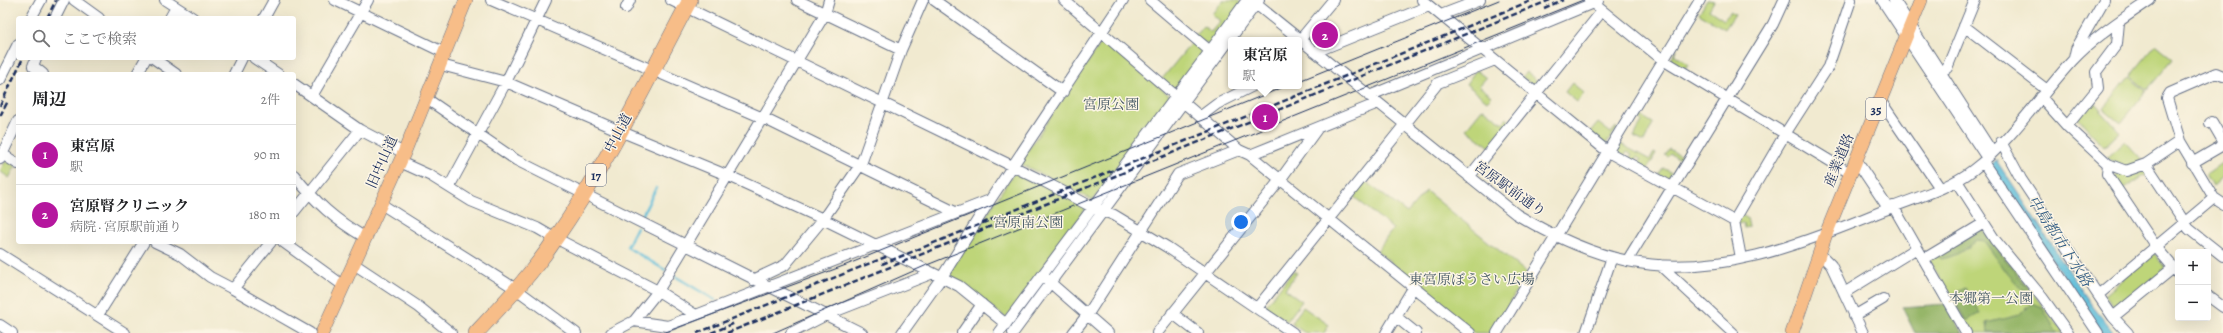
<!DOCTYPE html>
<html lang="ja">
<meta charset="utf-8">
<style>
body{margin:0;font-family:Alegreya,"Noto Serif JP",serif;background:#f2f2f2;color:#202124}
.controls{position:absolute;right:12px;bottom:12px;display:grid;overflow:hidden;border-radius:4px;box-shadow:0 4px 16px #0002}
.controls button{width:36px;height:36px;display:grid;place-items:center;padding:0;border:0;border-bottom:1px solid #e0e0e0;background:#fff;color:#202124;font:20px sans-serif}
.you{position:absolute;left:1241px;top:222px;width:14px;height:14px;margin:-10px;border:3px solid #fff;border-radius:50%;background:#1a73e8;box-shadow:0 0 0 6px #1a73e833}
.badge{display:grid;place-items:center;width:26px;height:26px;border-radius:50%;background:#b5179e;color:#fff;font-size:13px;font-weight:700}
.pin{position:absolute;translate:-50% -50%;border:2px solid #fff;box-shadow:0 1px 4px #0006}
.popup{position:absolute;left:1228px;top:37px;width:74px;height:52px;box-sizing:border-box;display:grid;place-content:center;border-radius:4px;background:#fff;filter:drop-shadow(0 1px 3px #0005);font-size:13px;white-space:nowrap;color:#757577}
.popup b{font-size:15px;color:#202124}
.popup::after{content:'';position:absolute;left:50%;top:100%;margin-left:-8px;border:8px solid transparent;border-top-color:#fff}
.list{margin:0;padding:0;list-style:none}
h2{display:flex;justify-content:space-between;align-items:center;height:52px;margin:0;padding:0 16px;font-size:17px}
h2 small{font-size:13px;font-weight:400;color:#757577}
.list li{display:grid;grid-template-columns:26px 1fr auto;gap:12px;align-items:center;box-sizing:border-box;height:60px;padding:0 16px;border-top:1px solid #e0e0e0}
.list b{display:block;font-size:15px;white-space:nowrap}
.list p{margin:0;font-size:13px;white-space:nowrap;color:#757577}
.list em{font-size:13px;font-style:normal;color:#757577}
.icon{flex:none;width:22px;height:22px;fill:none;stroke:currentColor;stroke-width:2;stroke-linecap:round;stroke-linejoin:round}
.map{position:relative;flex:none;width:2223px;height:333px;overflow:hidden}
.search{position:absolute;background:#fff;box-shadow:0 4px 16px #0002;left:16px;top:16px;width:280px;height:44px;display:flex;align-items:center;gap:10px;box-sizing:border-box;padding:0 14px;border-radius:4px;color:#757577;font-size:15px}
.panel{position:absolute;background:#fff;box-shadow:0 4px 16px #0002;left:16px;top:72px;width:280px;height:172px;border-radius:4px}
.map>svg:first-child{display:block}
</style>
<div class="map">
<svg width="2223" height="333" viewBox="0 0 2223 333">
<rect width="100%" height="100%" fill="#fcf5e5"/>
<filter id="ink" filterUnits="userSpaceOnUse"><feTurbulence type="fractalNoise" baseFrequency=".025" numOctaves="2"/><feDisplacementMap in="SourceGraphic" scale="8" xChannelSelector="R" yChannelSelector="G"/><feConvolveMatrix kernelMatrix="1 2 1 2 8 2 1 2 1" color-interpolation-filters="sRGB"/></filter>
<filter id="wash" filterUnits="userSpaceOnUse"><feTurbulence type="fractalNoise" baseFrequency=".012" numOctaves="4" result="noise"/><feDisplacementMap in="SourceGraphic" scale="16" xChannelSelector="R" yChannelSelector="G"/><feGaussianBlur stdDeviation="0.9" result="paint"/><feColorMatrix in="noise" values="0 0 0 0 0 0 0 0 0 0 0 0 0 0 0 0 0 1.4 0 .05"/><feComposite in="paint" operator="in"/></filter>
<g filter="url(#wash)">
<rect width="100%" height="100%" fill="#f1ead0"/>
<path fill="#bed579" stroke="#6c826c" d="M1223,0H1237L1242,4L1211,46L1194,37L1203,26L1211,32L1220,21L1212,14Z
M1707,0L1714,1L1709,10L1724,20L1730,11L1735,14L1725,29L1699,14Z
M1103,40L1170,96L1093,200L1019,163Z
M1193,41L1204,50V54L1178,90H1174L1162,79Z
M2156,45L2173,59L2147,90L2130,76Z
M1677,49L1675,55L1688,64L1684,70L1673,63L1671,59Z
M1476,70L1486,78L1479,86L1492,96L1487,101L1466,84Z
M1526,72L1540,83L1537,87L1522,77Z
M2129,77L2146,91L2120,123L2103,109Z
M1572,83L1584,93L1577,102L1565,92Z
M2094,103L2120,132L2104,147L2078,118Z
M1483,108L1503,123L1507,118L1510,122L1490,147L1466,129Z
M1641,116L1653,123L1644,142L1634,137L1642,121L1640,118Z
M1598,123L1611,133L1616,127L1617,129L1605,145L1590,133Z
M2125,141L2143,161C2131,168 2117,167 2107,157Z
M1619,143L1650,160L1654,153L1656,154L1647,170L1638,165L1641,160L1637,157L1634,162L1629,159L1632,154L1627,152L1624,157L1615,150Z
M1686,148L1691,151L1684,162L1671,154L1668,157L1665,155L1669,149L1681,156Z
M7,161L16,166L9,178L0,171L5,162Z
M2223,162V177L2213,186L2206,174Z
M1680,165L1673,180L1670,181L1659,175L1663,168L1674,174Z
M2144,170L2149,173L2123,189L2115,176L2117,172L2125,173Z
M1015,171L1087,207L1006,318L948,274Z
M1365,181L1407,213L1426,191L1527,273L1492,333H1474L1377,251L1393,229L1353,196Z
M1741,215L1747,218L1749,227L1744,228L1743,223L1737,224Z
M1983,227L2064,333H1971L1929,259Z
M2154,253L2165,268L2164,271L2116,311L2105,295Z
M1293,271L1297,273L1285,289L1302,301L1287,321L1267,308L1266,305Z
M1303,307L1329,325L1324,333H1305L1293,325L1292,322Z"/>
<path fill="#96b669" stroke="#587264" d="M1982,229L2028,289L2025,292L2008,274L1984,241L1977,240C1967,249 1955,257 1941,259L1937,255Z
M1965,288L1980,313L1966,321L1952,295Z
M2033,303L2042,307L2057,333L1987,332L1986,323L2019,315Z
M1946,304L1963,333H1915L1902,307Z"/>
<path fill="#5bbdda" stroke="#3b769c" d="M1996,160L2091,304L2114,333H2101L1990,166Z"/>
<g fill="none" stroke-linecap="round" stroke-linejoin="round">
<path stroke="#5bbdda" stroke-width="2.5" d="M642,216L656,188
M637,227L627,247L665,270
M673,275L715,300"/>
</g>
</g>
<g filter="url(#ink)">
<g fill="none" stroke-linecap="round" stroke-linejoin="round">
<defs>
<path id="minor" d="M74,0L99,18
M165,0L193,18
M335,0L445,53
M491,0L763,118L957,213
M671,0L1045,182L1092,207L1114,215L1167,247L1293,333
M797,0L901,50
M934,0L1063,92
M1064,0L1239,150L1250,155L1470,333
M1251,0L1516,214C1551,235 1588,253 1628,261C1713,279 1803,244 1880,212C1911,199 1947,190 1973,170C2011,141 2040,96 2072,61C2094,37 2124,18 2150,0
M1422,0L1608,152L1734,221
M1589,0L1663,60L1850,173
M1882,0L1987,158
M1894,0L1992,152
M626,8L630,0
M1441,15L1480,0
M31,18L41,0
M55,18L64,0
M170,18L176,7
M264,18L274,0
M1964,26L2047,90
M1299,41L1333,0
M1210,51L1247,0
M1315,52L1429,6
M36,58L33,66L43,74
M153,58L176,74
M254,58L278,74
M2074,58L2076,49L2104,0
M441,65L506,82L620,131
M1941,71L1947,68L1975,0
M137,74L146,58
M234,74L242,58
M2223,76L2216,73L2170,93L2167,98L2180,141L2214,198L2223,204
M0,80L18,44
M294,84L360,130L404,153
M312,96L368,0
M1369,96L1598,1
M2041,97L2067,126L2108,164L2107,174L2156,247L2178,273
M427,99L516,160L862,333
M1880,100L1940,188
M1201,116L1217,104L1253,86
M2210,123L2212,122L2223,141
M2067,126L2098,88L2096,72L2117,44L2119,22
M627,134L729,176L823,219L959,286L1006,324
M2001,142L2021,179L2098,295L2113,317L2128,333
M2,154L18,164
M1250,155L1378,103
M0,159L18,121
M1856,160L1888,208
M400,162L431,176L471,201L537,228L556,239
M1983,162L2098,333
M2192,163L2223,145
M2108,164L2126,171L2146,164L2180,141
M2146,164L2189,229L2223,256
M294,175C316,203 335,220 366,238
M1469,177L1602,11
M1957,181L1995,240L2042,297L2068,333
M449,187L506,82L546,0
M381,204L516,289L576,333
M1893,206L1966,333
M294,212L360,130
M155,242L180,254L210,277L233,289L271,242
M283,242L344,286
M563,242L658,291L694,314
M1819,253L1831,265L1863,333
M0,254L125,333
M1741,258L1734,221L1785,134L1828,67L1851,0
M1924,259L1984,223
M1627,261L1773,24L1784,0
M354,264L419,307L451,333
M1660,265L1733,333
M1045,278L1108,333
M753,280L785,265L823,219L861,164L901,50L923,0
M233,289L310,333
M1844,293L1917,248
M2098,295L2214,198
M2208,296L2223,307
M1257,308L1438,83L1495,60
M1172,313L1198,333
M98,315L144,242
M1395,316L1416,333
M1854,316L1883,299
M2113,317L2172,269
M634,321L668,326L990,200
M0,325L12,333
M611,333L634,321L658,291L825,14L829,0
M791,333L826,315L933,273
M902,333L942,277L990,200L1123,0
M962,333L982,304
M999,333L1210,51L1150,0
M1013,333L1259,0
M1073,333L1088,314L1178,174L1239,150
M1157,333L1280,180L1317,129
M1386,333L1413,288
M1497,333L1700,0
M1586,333L1612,257"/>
<path id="major" d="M322,333L404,153L466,0
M1792,333L1826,234L1921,0"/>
<path id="highway" d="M476,333C504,303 533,273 556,238C608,163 647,80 690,0"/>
</defs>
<use href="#minor" stroke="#667086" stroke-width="12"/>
<use href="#major" stroke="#667086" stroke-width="14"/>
<use href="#highway" stroke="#667086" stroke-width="16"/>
<use href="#minor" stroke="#fff" stroke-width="10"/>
<use href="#major" stroke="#f7bd88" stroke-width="13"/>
<use href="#highway" stroke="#f7bd88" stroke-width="15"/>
<path stroke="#1b2f5e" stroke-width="1" d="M1299,81L1499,0
M663,333L846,265L1286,86
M773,333L927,265L1583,0"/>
<path stroke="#1b2f5e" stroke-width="2.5" stroke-dasharray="6 3" stroke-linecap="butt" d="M1544,8L1563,0
M47,18L56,0
M0,106L23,58
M0,116L8,101
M882,264L1533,0
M697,333L888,256
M711,333L735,323
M727,333L1550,0"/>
</g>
</g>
<g text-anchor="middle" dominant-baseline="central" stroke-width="3" stroke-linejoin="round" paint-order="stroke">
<g fill="#fcf5e5" stroke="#5e6a86" stroke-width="1">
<rect x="1866" y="98" width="20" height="22" rx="3"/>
<rect x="586" y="164" width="20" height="22" rx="3"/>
</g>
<g font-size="13" font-weight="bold" fill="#1b2f5e">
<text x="1876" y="109">35</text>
<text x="596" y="175">17</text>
</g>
<g font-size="14" fill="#445865" stroke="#fcf5e5">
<text x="1111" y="104">宮原公園</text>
<text x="1028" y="222">宮原南公園</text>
<text x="1472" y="279">東宮原ぼうさい広場</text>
<text x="1991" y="298">本郷第一公園</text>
</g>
<g font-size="14" fill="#1b2f5e" stroke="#fcf5e5">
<text transform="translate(618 133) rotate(-62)">中山道</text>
<text transform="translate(1839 160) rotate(-68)">産業道路</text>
<text transform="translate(382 162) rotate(-66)">旧中山道</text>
<text transform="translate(1510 189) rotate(36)">宮原駅前通り</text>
</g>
<g font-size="15" font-style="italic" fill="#2e5a83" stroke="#fcf5e5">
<text transform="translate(2060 241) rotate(57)">中島都市下水路</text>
</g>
</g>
</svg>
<div class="controls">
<button>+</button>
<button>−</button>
</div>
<div class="you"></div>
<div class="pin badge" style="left:1265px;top:117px">1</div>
<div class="popup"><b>東宮原</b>駅</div>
<div class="pin badge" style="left:1325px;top:35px">2</div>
<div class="search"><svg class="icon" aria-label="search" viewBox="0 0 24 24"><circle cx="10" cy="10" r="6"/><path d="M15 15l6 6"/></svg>ここで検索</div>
<section class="panel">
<h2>周辺<small>2件</small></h2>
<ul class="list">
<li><span class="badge">1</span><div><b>東宮原</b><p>駅</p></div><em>90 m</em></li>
<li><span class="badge">2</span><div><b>宮原腎クリニック</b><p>病院 · 宮原駅前通り</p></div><em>180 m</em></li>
</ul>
</section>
</div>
